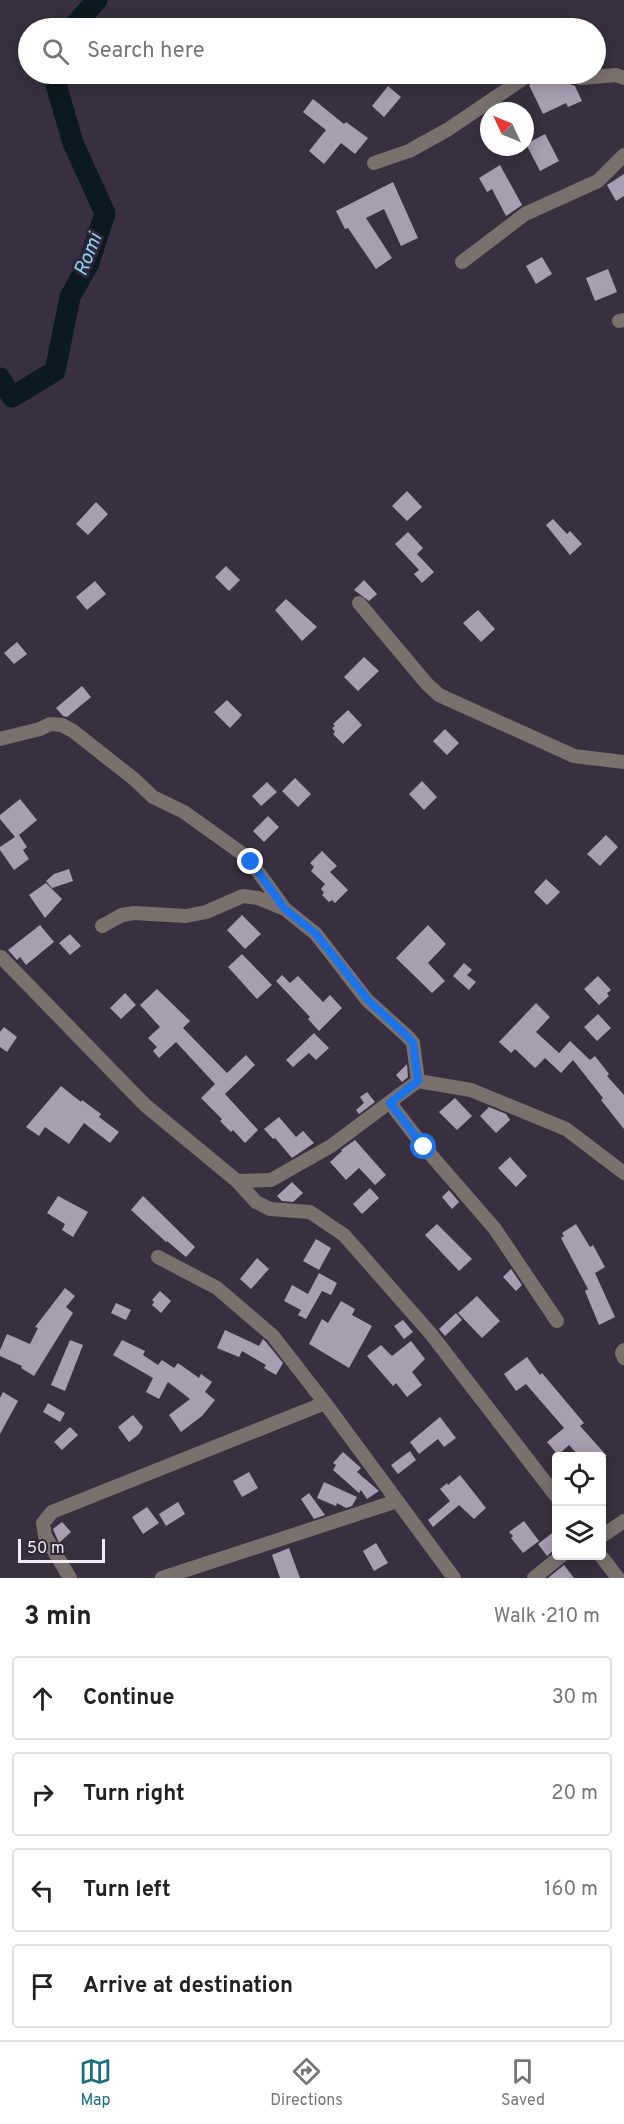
<!DOCTYPE html>
<meta charset="utf-8">
<style>
body{margin:0;font-family:Overpass,sans-serif;background:#f6f6f6;color:#222}
.controls{position:absolute;right:18px;bottom:18px;display:grid;overflow:hidden;border-radius:6px;box-shadow:0 3px 15px #0003}
.controls button{width:54px;height:54px;display:grid;place-items:center;padding:0;border:0;border-bottom:2px solid #e0e0e0;background:#fff;color:#222;font:30px sans-serif}
.compass{position:absolute;left:480px;top:102px;width:54px;height:54px;border-radius:50%;background:#fff;box-shadow:0 3px 15px #0003;rotate:314deg}
.scale{position:absolute;left:18px;bottom:15px;width:87px;box-sizing:border-box;padding-left:6px;border:3px solid #f0ebf6;border-top:0;font-size:16px;line-height:21px;white-space:nowrap;color:#f0ebf6;-webkit-text-stroke:4px #2e2636;paint-order:stroke}
.stop{position:absolute;width:18px;height:18px;margin:-14px;border:4px solid #1a73e8;border-radius:50%;background:#fff}
.stop.end{background:#1a73e8;border-color:#fff;box-shadow:0 2px 6px #0008}
.list{margin:0;padding:0;list-style:none}
h2{display:flex;justify-content:space-between;align-items:center;height:78px;margin:0;padding:0 24px;font-size:26px}
h2 small{font-size:20px;font-weight:400;color:#767676}
.list li{display:grid;grid-template-columns:39px 1fr auto;gap:18px;align-items:center;box-sizing:border-box;height:84px;margin:0 12px 12px;padding:0 12px;border:2px solid #e0e0e0;border-radius:6px}
.list b{display:block;font-size:22px;white-space:nowrap}
.list em{font-size:20px;font-style:normal;color:#767676}
.icon{flex:none;width:33px;height:33px;fill:none;stroke:currentColor;stroke-width:2;stroke-linecap:round;stroke-linejoin:round}
.map{position:relative;flex:none;width:624px;height:1578px;overflow:hidden}
.search{position:absolute;background:#fff;box-shadow:0 3px 15px #0003;left:18px;right:18px;top:18px;height:66px;display:flex;align-items:center;gap:15px;box-sizing:border-box;padding:0 21px;border-radius:33px;color:#767676;font-size:22px}
.sheet{height:462px;background:#fff}
nav{display:flex;justify-content:space-around;align-items:center;box-sizing:border-box;height:84px;border-top:2px solid #e0e0e0;background:#fff;font-size:16px;color:#767676}
nav a{display:grid;justify-items:center;gap:3px}
nav .on{color:#176e83}
.map>svg:first-child{display:block}
</style>
<div class="map">
<svg width="624" height="1578" viewBox="0 0 624 1578">
<rect width="100%" height="100%" fill="#383040"/>
<g fill="none" stroke-linecap="round" stroke-linejoin="round">
<path stroke="#0b1a20" stroke-width="21" d="M72,28L97,0
M0,378L12,397L55,371L70,297L89,263L105,213L73,143L53,74"/>
</g>
<path fill="#a89eb2" d="M548,74L553,83L560,80L575,86L582,101L568,107L566,103L543,114L529,85Z
M388,86L401,97L384,117L372,106Z
M313,99L344,124L346,122L368,138L355,154L341,143L324,164L309,151L326,130L303,112Z
M545,134L559,161L540,171L526,144Z
M500,165L522,205L506,216L492,189L487,192L479,178Z
M624,174V196L616,201L607,185Z
M393,182L418,238L401,246L384,209L366,218L392,258L376,269L348,228L345,229L336,211Z
M542,257L552,274L536,284L526,266Z
M608,269L617,292L595,301L586,278Z
M407,491L422,507L407,521L392,506Z
M96,502L108,514L88,535L76,524Z
M553,519L567,534L570,531L582,544L570,555L546,525Z
M408,532L423,548L417,554L434,572L422,583L414,574L419,570L395,544Z
M226,566L240,580L229,591L215,577Z
M364,580L377,594L369,601L354,590Z
M95,581L106,594L87,610L76,597Z
M286,599L317,627L302,641L275,610Z
M478,610L495,629L481,642L463,623Z
M17,642L27,654L14,664L4,653Z
M364,657L379,671L358,691L344,677Z
M82,686L91,697L67,717L63,716L56,708Z
M227,700L242,715L230,728L214,712Z
M348,710L362,725L343,744L333,734L335,732L332,728L335,726L333,724Z
M445,729L459,743L447,755L433,741Z
M295,778L311,794L298,807L282,791Z
M422,781L437,797L424,810L409,794Z
M267,782L277,792L261,806L252,796Z
M20,799L37,820L19,835L27,847L23,850L29,859L14,870L0,850V847L15,837L0,819V815Z
M268,816L279,827L264,842L253,831Z
M606,835L618,847L600,866L587,854Z
M322,851L337,866L330,872L348,890L335,903L332,900L329,902L322,895L324,893L321,889L325,884L311,871L314,867L310,863Z
M69,869L73,881L52,888L46,881L54,874Z
M546,879L560,892L547,905L534,892Z
M46,883L62,899L45,918L29,895Z
M242,915L261,934L245,949L227,930Z
M40,925L54,942L26,965L20,957L17,960L8,950Z
M428,925L446,944L428,963L445,981L432,993L396,958Z
M70,934L81,946L70,955L59,943Z
M242,954L272,985L257,999L228,967Z
M464,963L472,970L467,975L476,982L469,990L453,976Z
M282,975L290,983L298,976L323,1002L330,995L342,1008L319,1031L308,1019L310,1017L276,981Z
M598,976L611,990L607,993L609,996L599,1005L584,989Z
M157,989L190,1021L183,1028L227,1073L246,1055L255,1065L225,1094L258,1130L245,1143L233,1130L231,1132L220,1121L222,1119L201,1098L215,1084L176,1042L159,1058L153,1051L157,1047L148,1038L160,1027L140,1005Z
M125,993L136,1005L121,1019L110,1008Z
M536,1003L550,1017L536,1032L559,1053L570,1041L590,1060L595,1056L609,1074L607,1076L624,1095V1129L601,1100L603,1098L573,1060L561,1073L545,1058L535,1068L515,1049L511,1053L499,1042Z
M598,1014L611,1028L597,1041L584,1027Z
M4,1027L17,1037L7,1052L0,1047V1032Z
M314,1033L329,1048L316,1060L309,1053L293,1067L286,1060Z
M407,1064L408,1077L402,1082L396,1075Z
M61,1086L81,1102L82,1100L101,1114L99,1117L119,1132L110,1143L84,1123L69,1144L45,1127L39,1136L26,1127Z
M367,1092L375,1102L359,1114L356,1110L364,1103L360,1097Z
M455,1098L472,1116L457,1130L439,1112Z
M489,1107L506,1114L510,1120L496,1133L480,1116Z
M279,1117L296,1137L303,1131L314,1143L292,1158L275,1138L273,1139L264,1129Z
M355,1140L386,1175L375,1185L359,1168L346,1180L330,1162L342,1151L341,1150Z
M510,1157L527,1176L516,1187L498,1168Z
M292,1182L303,1193L293,1202L282,1201L277,1196Z
M370,1188L379,1198L362,1214L353,1204Z
M449,1190L459,1202L452,1209L442,1197Z
M58,1196L88,1212L73,1237L62,1230L65,1224L47,1213Z
M143,1196L195,1247L186,1257L167,1241L166,1242L131,1210Z
M437,1224L472,1259L459,1271L425,1235Z
M576,1224L590,1247L593,1245L605,1267L595,1273L615,1317L599,1325L585,1291L588,1289L561,1238L564,1236L562,1233Z
M316,1239L331,1248L319,1270L303,1261Z
M257,1258L269,1269L251,1289L240,1279Z
M511,1269L522,1285L516,1291L503,1277Z
M319,1273L337,1283L331,1295L322,1291L306,1319L298,1315L301,1310L284,1301L292,1285L308,1294Z
M65,1288L75,1296L66,1307L73,1313L34,1376L21,1368L22,1366L0,1356V1350L7,1334L30,1344L38,1328L35,1327Z
M160,1291L171,1301L161,1313L152,1305L154,1302L152,1300Z
M477,1296L500,1321L482,1338L458,1313Z
M341,1301L355,1309L352,1315L372,1326L349,1368L309,1344L322,1319L328,1323Z
M116,1303L131,1310L126,1320L111,1313Z
M456,1313L462,1320L445,1336L439,1329Z
M403,1320L413,1332L404,1339L394,1326Z
M225,1330L259,1346L263,1339L266,1342L283,1363L276,1375L264,1368L266,1365L242,1351L239,1357L217,1348Z
M70,1340L83,1345L65,1391L51,1385Z
M122,1340L145,1351L143,1355L158,1365L162,1360L174,1368L178,1363L199,1378L201,1374L212,1382L205,1392L215,1400L202,1416L181,1432L169,1415L190,1399L168,1382L159,1399L146,1392L153,1378L113,1355Z
M411,1341L425,1359L412,1372L422,1385L407,1397L396,1383L393,1386L367,1356L381,1345L392,1356Z
M527,1357L540,1375L542,1373L584,1423L580,1426L607,1456H579L569,1445L558,1455L547,1442L564,1428L526,1384L516,1391L504,1374Z
M3,1392L18,1401L0,1434V1398Z
M48,1403L65,1413L60,1422L43,1412Z
M133,1415L143,1427L139,1434L129,1442L118,1427Z
M440,1417L456,1438L444,1447L438,1439L419,1454L410,1442Z
M70,1427L78,1435L62,1450L54,1442Z
M410,1451L416,1460L398,1474L391,1465Z
M343,1452L361,1468L357,1472L379,1491L367,1499L361,1490L359,1493L333,1470L336,1465L333,1463Z
M249,1472L258,1488L242,1497L233,1481Z
M460,1475L486,1508L474,1519L459,1505L433,1527L428,1520L450,1501L440,1489L447,1483L448,1485Z
M324,1482L357,1497L352,1506L346,1508L337,1503L336,1506L317,1498Z
M309,1493L325,1515L314,1519L301,1499Z
M178,1502L185,1514L166,1526L159,1514Z
M147,1507L159,1523L143,1534L132,1517Z
M524,1521L539,1541L523,1553L511,1538L513,1536L509,1532Z
M62,1522L71,1532L59,1543L53,1529Z
M556,1530V1548L547,1556L538,1544Z
M376,1543L388,1563L374,1571L363,1551Z
M289,1548L300,1578H280L272,1555Z
M564,1565L574,1578H548Z"/>
<g fill="none" stroke-linecap="round" stroke-linejoin="round">
<path stroke="#7a716d" stroke-width="14" d="M566,74L581,78L616,75L624,78
M374,163L409,151L447,130L530,74
M462,262L525,214L598,181L624,155
M619,321L624,320
M359,603L427,684L439,695L574,756L624,762
M0,739L40,729L50,724L62,725L73,731L134,779L153,797L184,812L244,855L251,862L285,909
M102,926L122,915L134,913L186,916L206,912L243,896L258,898L285,909L316,934L367,1000L408,1037L413,1043L418,1081
M1,957L145,1105L237,1181L256,1202L270,1209L310,1212L344,1235L431,1334L556,1496
M390,1103L424,1147L495,1229L557,1321
M237,1181L271,1180L331,1146L418,1081L471,1090L566,1129L624,1173
M158,1257L217,1288L273,1336L325,1403L454,1578
M624,1350L622,1353L624,1358
M602,1536L624,1521
M601,1556L618,1578
M70,1578L45,1536L43,1523L52,1512L325,1403
M162,1578L397,1501
M534,1578L561,1556"/>
</g>
<g fill="none" stroke-linecap="round" stroke-linejoin="round">
<path stroke="#1a73e8" stroke-width="8" d="M251,862L285,909L316,934L368,1000L408,1037L413,1043L418,1081L390,1103L424,1147"/>
</g>
<g text-anchor="middle" dominant-baseline="central" stroke-width="6" stroke-linejoin="round" paint-order="stroke">
<g font-size="20" font-style="italic" fill="#89d5f6" stroke="#2e2636">
<text transform="translate(89 255) rotate(-68)">Romi</text>
</g>
</g>
</svg>
<div class="controls">
<button><svg class="icon" aria-label="locate" viewBox="0 0 24 24"><circle cx="12" cy="12" r="6"/><path d="M12 2v4M12 18v4M2 12h4M18 12h4"/></svg></button>
<button><svg class="icon" aria-label="layers" viewBox="0 0 24 24"><path d="M12 4l9 5-9 5-9-5zM3 14l9 5 9-5"/></svg></button>
</div>
<svg class="compass" viewBox="-18 -18 36 36"><path d="M0-13l5 13h-10z" fill="#e53935"/><path d="M0 13l5-13h-10z" fill="#767676"/></svg>
<div class="scale">50 m</div>
<div class="stop" style="left:424px;top:1147px"></div>
<div class="stop end" style="left:251px;top:862px"></div>
<div class="search"><svg class="icon" aria-label="search" viewBox="0 0 24 24"><circle cx="10" cy="10" r="6"/><path d="M15 15l6 6"/></svg>Search here</div>
</div>
<section class="sheet">
<h2>3 min<small>Walk · 210 m</small></h2>
<ul class="list">
<li><svg class="icon" aria-label="ahead" viewBox="0 0 24 24"><path d="M12 20V5M6 11l6-6 6 6"/></svg><div><b>Continue</b></div><em>30 m</em></li>
<li><svg class="icon" aria-label="right" viewBox="0 0 24 24"><path d="M7 20v-9h11M14 6l5 5-5 5"/></svg><div><b>Turn right</b></div><em>20 m</em></li>
<li><svg class="icon" aria-label="left" viewBox="0 0 24 24"><path d="M17 20v-9H6M10 6l-5 5 5 5"/></svg><div><b>Turn left</b></div><em>160 m</em></li>
<li><svg class="icon" aria-label="arrive" viewBox="0 0 24 24"><path d="M6 21V4h12l-3 4 3 4H6"/></svg><div><b>Arrive at destination</b></div></li>
</ul>
</section>
<nav>
<a class="on"><svg class="icon" aria-label="map" viewBox="0 0 24 24"><path d="M3 6l6-2 6 2 6-2v14l-6 2-6-2-6 2zM9 4v14M15 6v14"/></svg>Map</a>
<a><svg class="icon" aria-label="directions" viewBox="0 0 24 24"><path d="M12 3l9 9-9 9-9-9zM9 14v-3h6M13 9l2 2-2 2"/></svg>Directions</a>
<a><svg class="icon" aria-label="saved" viewBox="0 0 24 24"><path d="M7 4h10v16l-5-4-5 4z"/></svg>Saved</a>
</nav>
